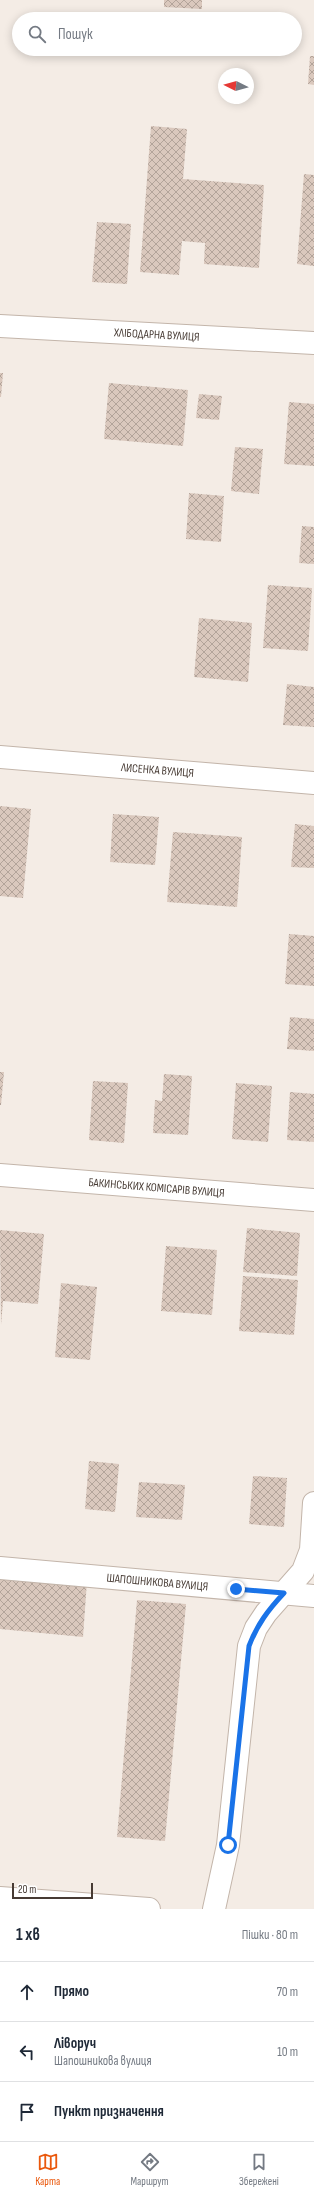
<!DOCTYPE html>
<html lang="uk">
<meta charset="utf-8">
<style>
body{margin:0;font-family:"Sofia Sans Condensed",sans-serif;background:#f6f6f7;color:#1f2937}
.compass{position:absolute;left:218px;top:68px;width:36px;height:36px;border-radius:50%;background:#fff;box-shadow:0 2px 10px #0003;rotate:275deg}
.scale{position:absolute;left:12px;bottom:10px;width:81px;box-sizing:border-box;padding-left:4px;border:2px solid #473b34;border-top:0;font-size:11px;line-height:14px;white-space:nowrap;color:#473b34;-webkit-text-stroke:3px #fff;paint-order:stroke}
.stop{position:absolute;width:12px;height:12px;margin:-9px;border:3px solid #1a73e8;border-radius:50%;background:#fff}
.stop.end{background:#1a73e8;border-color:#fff;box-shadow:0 1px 4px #0008}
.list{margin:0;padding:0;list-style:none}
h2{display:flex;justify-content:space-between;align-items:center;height:52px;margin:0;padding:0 16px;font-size:17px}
h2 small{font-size:13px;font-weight:400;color:#747a83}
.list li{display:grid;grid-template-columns:26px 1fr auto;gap:12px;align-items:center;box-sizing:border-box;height:60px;padding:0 16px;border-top:1px solid #e0e1e3}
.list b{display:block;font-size:15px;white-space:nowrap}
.list p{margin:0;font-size:13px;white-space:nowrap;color:#747a83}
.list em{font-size:13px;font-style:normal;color:#747a83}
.icon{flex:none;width:22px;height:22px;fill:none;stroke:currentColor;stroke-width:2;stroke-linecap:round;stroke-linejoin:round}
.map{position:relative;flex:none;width:314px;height:1909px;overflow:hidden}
.search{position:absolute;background:#fff;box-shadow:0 2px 10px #0003;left:12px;right:12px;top:12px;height:44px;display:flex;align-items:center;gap:10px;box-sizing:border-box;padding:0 14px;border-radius:22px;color:#747a83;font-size:15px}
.sheet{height:232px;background:#fff}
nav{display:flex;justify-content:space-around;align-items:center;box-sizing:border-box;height:56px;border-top:1px solid #e0e1e3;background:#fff;font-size:11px;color:#747a83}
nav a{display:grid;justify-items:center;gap:2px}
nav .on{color:#ea580c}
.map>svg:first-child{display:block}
</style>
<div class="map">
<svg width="314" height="1909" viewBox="0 0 314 1909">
<defs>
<pattern id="building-cross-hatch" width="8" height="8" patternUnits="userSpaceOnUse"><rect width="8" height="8" fill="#dac8bd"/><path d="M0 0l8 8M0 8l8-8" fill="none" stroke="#b3a49a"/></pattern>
</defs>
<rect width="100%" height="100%" fill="#f4ece5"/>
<path fill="url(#building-cross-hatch)" d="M164,0H202V9L164,7Z
M310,56H314V85L308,84Z
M151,126L187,129L183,179L264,185L259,268L204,264L205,243L182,241L179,275L140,272Z
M304,174L314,175V266L297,264Z
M97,222L131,224L127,284L92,282Z
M0,373H3L1,397H0Z
M109,383L188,390L183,446L104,439Z
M199,394L222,396L219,420L196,418Z
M289,402L314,404V466L284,464Z
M235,447L263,449L259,494L231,491Z
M189,493L224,496L221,542L186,539Z
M302,526L314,527V564L299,563Z
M268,585L312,588L308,651L263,648Z
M199,618L252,623L248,682L194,677Z
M287,684L314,687V727L283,725Z
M0,806L31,809L23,898L0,896Z
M113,814L159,817L155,865L110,862Z
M295,824L314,826V868L291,867Z
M173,832L242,837L237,907L167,902Z
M289,934L314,936V986L285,984Z
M290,1017L314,1019V1051L287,1049Z
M0,1072H4L1,1105H0Z
M164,1074L192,1076L188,1135L153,1133L155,1100L162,1101Z
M93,1081L128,1083L124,1143L89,1140Z
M236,1083L272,1086L268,1142L232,1139Z
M290,1092L314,1094V1142L287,1140Z
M247,1228L300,1233L297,1276L243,1272Z
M0,1230L44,1234L38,1304L3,1301L1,1325Z
M166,1246L217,1250L212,1315L161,1311Z
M243,1276L298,1280L294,1335L239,1331Z
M61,1283L97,1287L90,1360L55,1357Z
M89,1461L119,1464L115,1512L85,1509Z
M253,1476L287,1478L284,1527L249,1524Z
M139,1482L185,1485L182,1520L136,1517Z
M0,1573L87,1581L83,1637L0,1629Z
M137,1600L186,1604L165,1841L117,1837Z"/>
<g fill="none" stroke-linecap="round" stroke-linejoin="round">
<defs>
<g id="minor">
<path id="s1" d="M0,326L314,343"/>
<path id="s2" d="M0,757L314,783"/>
<path id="s3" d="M0,1175L314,1200"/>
<path id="s4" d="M0,1568L314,1596"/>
<path d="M214,1909L228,1845L249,1646L256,1628L266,1613L303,1571L311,1550L314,1503"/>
</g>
<path id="tertiary" d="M0,1898L149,1909"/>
</defs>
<use href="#minor" stroke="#c3b5aa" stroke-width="24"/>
<use href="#tertiary" stroke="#c3b5aa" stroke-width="24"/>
<use href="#minor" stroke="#fff" stroke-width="22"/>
<use href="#tertiary" stroke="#fff" stroke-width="22"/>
</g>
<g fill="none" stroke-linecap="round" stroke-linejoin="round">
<path stroke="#1a73e8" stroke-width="5" d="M228,1845L249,1646C257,1625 268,1610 284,1593L236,1589"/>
</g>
<g text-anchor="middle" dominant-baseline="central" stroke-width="3" stroke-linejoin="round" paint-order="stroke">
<g font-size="12" fill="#473b34" stroke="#fff">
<text stroke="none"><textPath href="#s1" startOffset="157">ХЛІБОДАРНА ВУЛИЦЯ</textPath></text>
<text stroke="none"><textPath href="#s2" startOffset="158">ЛИСЕНКА ВУЛИЦЯ</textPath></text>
<text stroke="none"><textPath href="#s3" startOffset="157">БАКИНСЬКИХ КОМІСАРІВ ВУЛИЦЯ</textPath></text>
<text stroke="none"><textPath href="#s4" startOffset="158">ШАПОШНИКОВА ВУЛИЦЯ</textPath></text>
</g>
</g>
</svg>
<svg class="compass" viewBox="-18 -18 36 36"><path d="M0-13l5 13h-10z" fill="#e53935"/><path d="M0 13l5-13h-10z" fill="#747a83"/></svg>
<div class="scale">20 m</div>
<div class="stop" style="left:228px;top:1845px"></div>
<div class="stop end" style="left:236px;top:1589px"></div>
<div class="search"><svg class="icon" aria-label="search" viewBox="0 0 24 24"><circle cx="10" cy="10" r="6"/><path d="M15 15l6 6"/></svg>Пошук</div>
</div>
<section class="sheet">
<h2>1 хв<small>Пішки · 80 m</small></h2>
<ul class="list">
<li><svg class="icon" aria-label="ahead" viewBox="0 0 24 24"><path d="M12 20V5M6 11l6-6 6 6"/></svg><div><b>Прямо</b></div><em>70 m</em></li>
<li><svg class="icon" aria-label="left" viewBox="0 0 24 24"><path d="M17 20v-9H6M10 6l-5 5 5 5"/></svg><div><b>Ліворуч</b><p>Шапошникова вулиця</p></div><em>10 m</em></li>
<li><svg class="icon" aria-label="arrive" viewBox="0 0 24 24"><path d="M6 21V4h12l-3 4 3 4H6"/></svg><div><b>Пункт призначення</b></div></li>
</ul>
</section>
<nav>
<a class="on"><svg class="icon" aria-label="map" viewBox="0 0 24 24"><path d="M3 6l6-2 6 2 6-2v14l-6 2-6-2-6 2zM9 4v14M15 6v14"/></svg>Карта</a>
<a><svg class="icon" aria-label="directions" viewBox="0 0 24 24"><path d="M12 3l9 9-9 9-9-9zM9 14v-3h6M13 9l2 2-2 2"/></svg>Маршрут</a>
<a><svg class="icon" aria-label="saved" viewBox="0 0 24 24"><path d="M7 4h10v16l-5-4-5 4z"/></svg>Збережені</a>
</nav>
